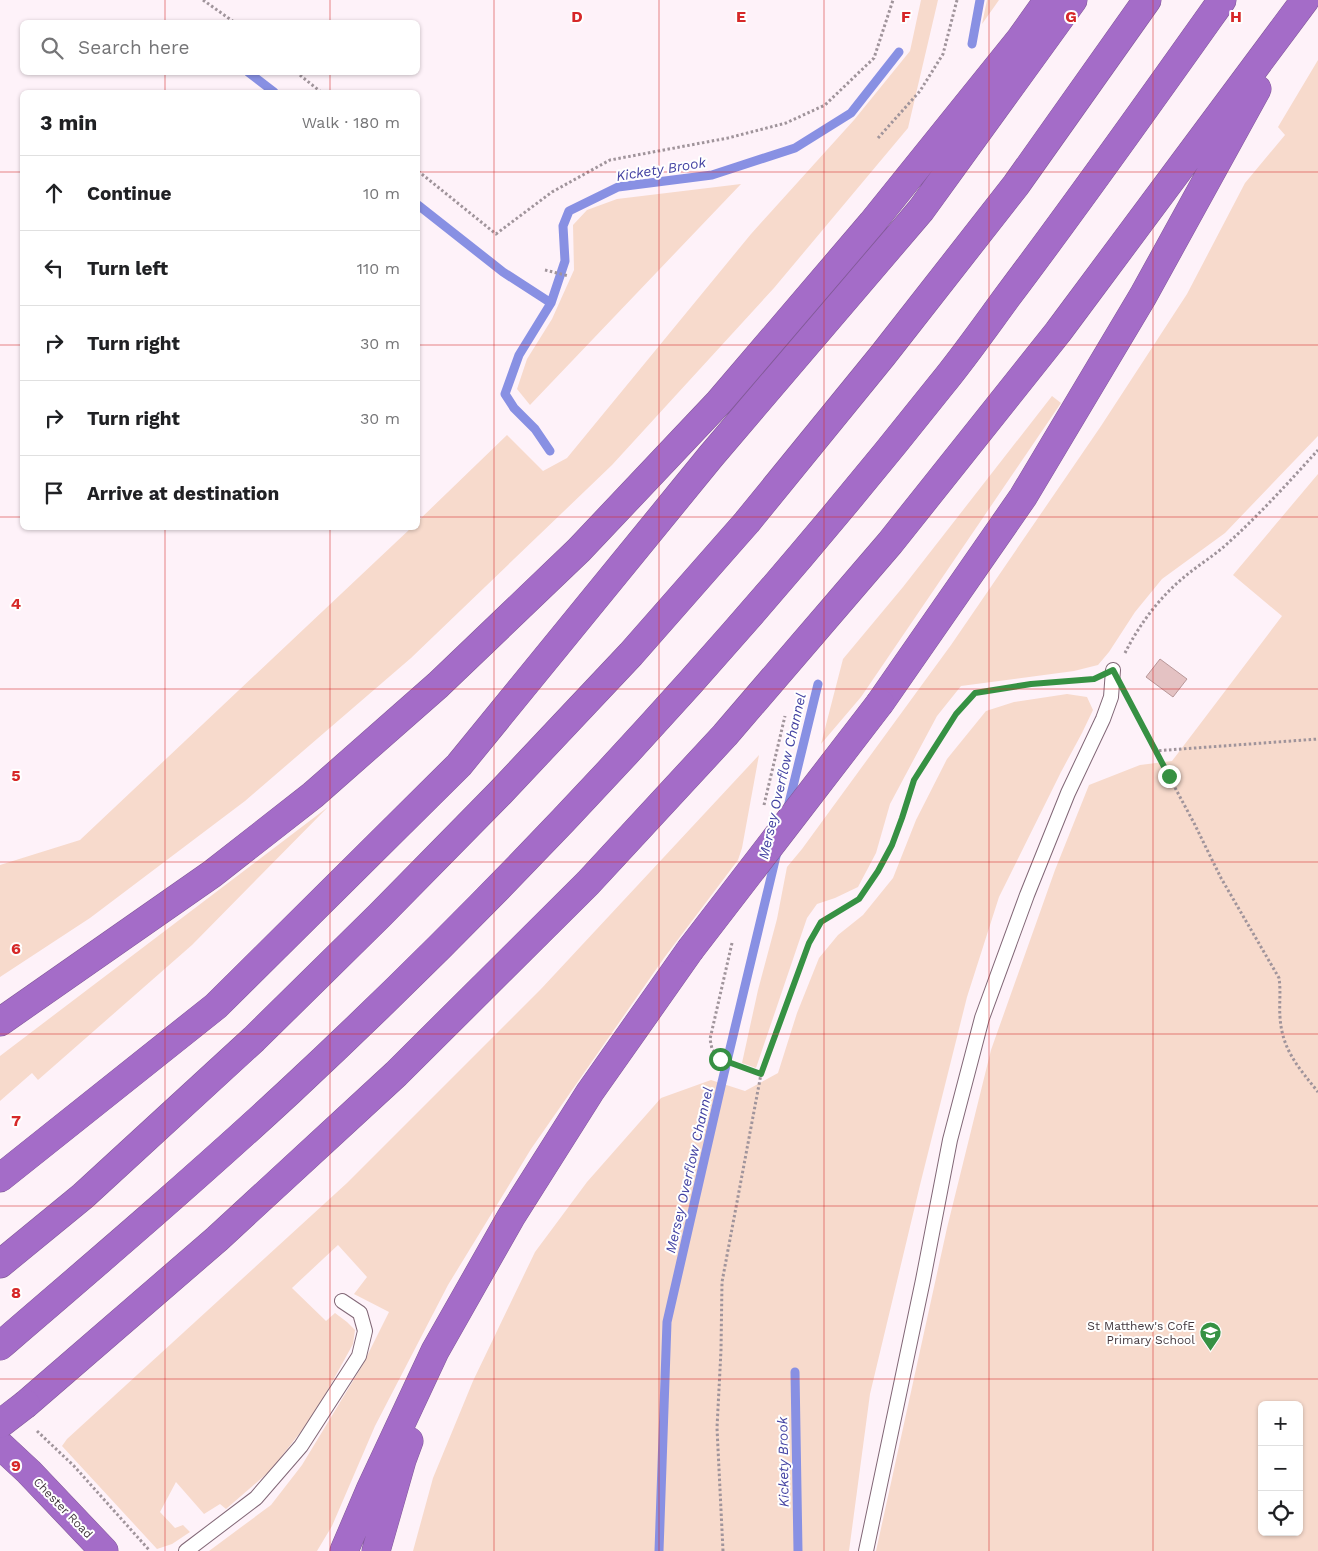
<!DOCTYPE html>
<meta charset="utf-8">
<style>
body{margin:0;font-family:"Work Sans",sans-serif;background:#f2f2f2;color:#202124}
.controls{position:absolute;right:15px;bottom:15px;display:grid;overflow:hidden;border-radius:8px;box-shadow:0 1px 4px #0004}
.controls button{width:45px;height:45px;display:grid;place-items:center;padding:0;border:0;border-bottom:1px solid #e0e0e0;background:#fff;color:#202124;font:25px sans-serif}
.stop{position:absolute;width:15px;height:15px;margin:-11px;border:4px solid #369143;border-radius:50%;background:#fff}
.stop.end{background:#369143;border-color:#fff;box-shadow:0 1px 5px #0008}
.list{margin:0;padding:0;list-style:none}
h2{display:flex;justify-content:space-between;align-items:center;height:65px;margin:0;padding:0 20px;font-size:21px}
h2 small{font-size:16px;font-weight:400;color:#757577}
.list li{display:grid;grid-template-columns:32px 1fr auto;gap:15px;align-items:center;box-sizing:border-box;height:75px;padding:0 20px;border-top:1px solid #e0e0e0}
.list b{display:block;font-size:19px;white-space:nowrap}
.list em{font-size:16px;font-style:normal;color:#757577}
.icon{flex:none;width:28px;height:28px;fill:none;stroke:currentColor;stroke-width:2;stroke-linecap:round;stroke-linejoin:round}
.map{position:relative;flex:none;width:1318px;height:1551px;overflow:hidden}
.search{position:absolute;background:#fff;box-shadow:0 1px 4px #0004;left:20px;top:20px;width:400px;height:55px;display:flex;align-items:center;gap:12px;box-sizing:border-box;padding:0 18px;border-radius:8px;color:#757577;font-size:19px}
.panel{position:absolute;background:#fff;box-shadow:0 1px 4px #0004;left:20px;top:90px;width:400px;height:440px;border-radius:8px}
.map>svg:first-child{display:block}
</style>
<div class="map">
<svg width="1318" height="1551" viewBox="0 0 1318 1551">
<rect width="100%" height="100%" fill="#fef2f9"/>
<path fill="#f7dacc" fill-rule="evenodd" d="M921,0H938L908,128L774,288L612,465L411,658L245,801L90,918L0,977V865L80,840L411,528H418V521L507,435L543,471L567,458L751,234L854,120L910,51Z
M987,0H999L982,24Z
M1318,60V436L1225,533L1162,579L1135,612L1109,652L1098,665L1074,671L961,686L937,716L890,804L876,853L858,887L835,898L817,904L807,918L756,1068L742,1063L758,990L777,919L787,867L802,849L951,645L1101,426L1187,294L1245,183L1285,135L1278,127Z
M741,184L530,405L517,389L527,359L552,319L574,270L573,225L587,210L617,199Z
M1052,396L1061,403L861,697L821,744L843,659L903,587Z
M1318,474V1551H876L947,1228L991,1050L1055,870L1089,785L1140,765L1172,761L1282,616L1233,575ZM1262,1405H1299V1532H1262Z
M1067,694L1087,697L1093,710L1082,733L1061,772L999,897L967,997L920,1185L870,1394L849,1551H413L433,1478L473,1381L535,1252L587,1182L661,1098L711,1080L745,1091L778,1073L797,1013L819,958L838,935L863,915L893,878L916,820L947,759L986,711L1014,702Z
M759,755L742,848L738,860L664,958L531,1149L448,1285L375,1426L332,1526L317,1551H209L271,1505L302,1465L362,1366L389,1312L354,1294L367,1277L338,1245L292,1288L326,1321L335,1313L347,1322L355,1330L353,1344L314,1415L270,1471L226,1509L220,1504L204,1514L176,1482L160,1512L175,1528L183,1525L190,1532L172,1544L157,1549L62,1446L67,1439L347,1183L541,989Z
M328,807L192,945L38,1080L32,1073L0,1101V1056Z"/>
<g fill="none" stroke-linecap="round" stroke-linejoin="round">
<path stroke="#8890e3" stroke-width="9" d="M972,44L980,0
M248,72L274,92
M418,205L503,272L551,303
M550,451L535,429L514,408L505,394L519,355L551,303L565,261L563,226L569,211L618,187L712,175L795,148L851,113L899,52
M788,807L818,684
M795,1372L798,1551
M659,1551L667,1322L722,1082L777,852"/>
</g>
<path fill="#e4c2c3" stroke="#b89899" d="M1160,659L1187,679L1173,697L1146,677Z"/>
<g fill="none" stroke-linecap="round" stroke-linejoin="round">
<defs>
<path id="lane" d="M186,1551L256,1498L301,1446L359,1356L365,1331L360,1313L342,1301
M866,1551L923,1280L950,1140L982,1018L1027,895L1068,793L1103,719L1111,697L1113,670"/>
<path id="highway" d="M880,703L1023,497L1143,296L1257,89
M0,1022L212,874L313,795L438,685L579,550L719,402L872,223L1021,38L1048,0
M0,1178L216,1006L459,765L711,456L921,210L1073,0
M0,1264L83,1196L254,1039L380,915L500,793L631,654L747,522L883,355L1016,185L1147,0
M0,1346C98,1262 195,1179 289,1092C524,873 742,636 941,385C964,357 985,327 1007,297C1081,199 1151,100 1222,0
M26,1404L217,1239L396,1074L588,883L725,735L890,543L1058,332L1305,0
M0,1445L29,1472L104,1551
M344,1551L370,1490L435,1351L511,1217L590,1092L690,950
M376,1551L402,1460L409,1441"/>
</defs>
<use href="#lane" stroke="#816776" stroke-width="16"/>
<use href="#highway" stroke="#825a98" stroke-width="29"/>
<path stroke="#a0949b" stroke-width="3" stroke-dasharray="2.5 2.5" stroke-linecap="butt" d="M203,0L234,22
M296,72L321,92
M878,138L920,91L943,54L957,0
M418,171L496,234L552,192L610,160L728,138L786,123L825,105L874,58L893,0
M545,270L569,276
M1125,653C1139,625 1159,598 1183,578C1197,566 1214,556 1228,543C1260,514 1289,482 1318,450
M1130,704L1194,823L1221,878L1279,978C1281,991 1279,1004 1280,1017C1282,1050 1299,1068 1318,1092
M1154,751L1318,739
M764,805L785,716
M732,943L710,1039L712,1049L720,1059L761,1074
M37,1431L74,1466L150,1551
M723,1551L717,1428L721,1350L722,1282L761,1074L809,943L821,922L859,899L878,871L891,845L902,818L914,780L956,714L975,693L1031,684L1092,679"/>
<use href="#lane" stroke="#fff" stroke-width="14"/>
<use href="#highway" stroke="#a46cc8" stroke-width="28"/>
<defs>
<path id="highway-bridge" d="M690,950L880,703
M0,1424L26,1404"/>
</defs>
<use href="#highway-bridge" stroke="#825a98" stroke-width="29" stroke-linecap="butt"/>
<use href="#highway-bridge" stroke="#a46cc8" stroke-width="28"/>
</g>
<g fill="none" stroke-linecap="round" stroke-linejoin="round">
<path stroke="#369143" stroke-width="6" d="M720,1059L761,1074L809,943L821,922L859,899L878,871L892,845L902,818L914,780L956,714L975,693L1031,684L1094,679L1113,670L1169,776"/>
</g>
<path fill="none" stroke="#d62828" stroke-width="1" stroke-opacity="0.55" d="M165,0V22M330,0V22M494,0V1551M659,0V1551M824,0V1551M989,0V1551M1153,0V1551M165,72V92M330,72V92M0,172H22M418,172H1318M0,345H22M418,345H1318M0,517H22M418,517H1318M165,528V1551M330,528V1551M0,689H1318M0,862H1318M0,1034H1318M0,1206H1318M0,1379H1318"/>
<defs>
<symbol id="school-pin" viewBox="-11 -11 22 30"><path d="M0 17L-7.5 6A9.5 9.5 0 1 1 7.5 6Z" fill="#369143" stroke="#fff"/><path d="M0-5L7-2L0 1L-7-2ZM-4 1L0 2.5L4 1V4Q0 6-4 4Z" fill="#fff"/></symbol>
</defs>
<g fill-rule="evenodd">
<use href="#school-pin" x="1198" y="1320" width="25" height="34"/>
</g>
<g text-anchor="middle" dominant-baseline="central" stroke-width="4" stroke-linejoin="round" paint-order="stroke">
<g font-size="12" fill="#44393f" stroke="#fff" text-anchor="end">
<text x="1195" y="1326">St Matthew's CofE<tspan x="1195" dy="14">Primary School</tspan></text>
</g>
<g font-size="12" fill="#44393f" stroke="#fff">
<text transform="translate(63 1508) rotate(46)">Chester Road</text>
</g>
<g font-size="14" font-style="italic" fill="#4342a2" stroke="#fff">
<text transform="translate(661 169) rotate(-9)">Kickety Brook</text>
<text transform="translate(782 776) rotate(-77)">Mersey Overflow Channel</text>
<text transform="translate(689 1170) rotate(-77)">Mersey Overflow Channel</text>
<text transform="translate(783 1462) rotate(-91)">Kickety Brook</text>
</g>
</g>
<g font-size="16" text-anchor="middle" font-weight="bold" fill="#d62828" stroke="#fff" stroke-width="4" stroke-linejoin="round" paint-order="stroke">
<text x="577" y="22">D</text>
<text x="741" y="22">E</text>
<text x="906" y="22">F</text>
<text x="1071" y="22">G</text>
<text x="1236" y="22">H</text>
<text x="16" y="609">4</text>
<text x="16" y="781">5</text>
<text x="16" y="954">6</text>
<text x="16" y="1126">7</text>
<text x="16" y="1298">8</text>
<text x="16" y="1471">9</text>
</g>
</svg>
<div class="controls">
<button>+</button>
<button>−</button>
<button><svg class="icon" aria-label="locate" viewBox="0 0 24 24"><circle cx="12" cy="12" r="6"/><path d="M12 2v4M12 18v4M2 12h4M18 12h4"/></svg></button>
</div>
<div class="stop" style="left:720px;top:1059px"></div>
<div class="stop end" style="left:1169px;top:776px"></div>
<div class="search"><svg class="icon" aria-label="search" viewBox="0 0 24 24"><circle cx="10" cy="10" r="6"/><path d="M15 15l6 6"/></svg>Search here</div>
<section class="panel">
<h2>3 min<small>Walk · 180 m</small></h2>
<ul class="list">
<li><svg class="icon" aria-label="ahead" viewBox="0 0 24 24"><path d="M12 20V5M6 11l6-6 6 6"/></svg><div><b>Continue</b></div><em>10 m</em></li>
<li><svg class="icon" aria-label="left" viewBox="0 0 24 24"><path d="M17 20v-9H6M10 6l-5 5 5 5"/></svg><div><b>Turn left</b></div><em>110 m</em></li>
<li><svg class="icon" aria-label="right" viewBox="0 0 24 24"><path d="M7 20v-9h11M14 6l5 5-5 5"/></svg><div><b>Turn right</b></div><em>30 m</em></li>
<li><svg class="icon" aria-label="right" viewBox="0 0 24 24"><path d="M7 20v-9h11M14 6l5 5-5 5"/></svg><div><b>Turn right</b></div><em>30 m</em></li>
<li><svg class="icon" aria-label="arrive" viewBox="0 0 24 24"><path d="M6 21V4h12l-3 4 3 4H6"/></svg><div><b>Arrive at destination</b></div></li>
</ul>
</section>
</div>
